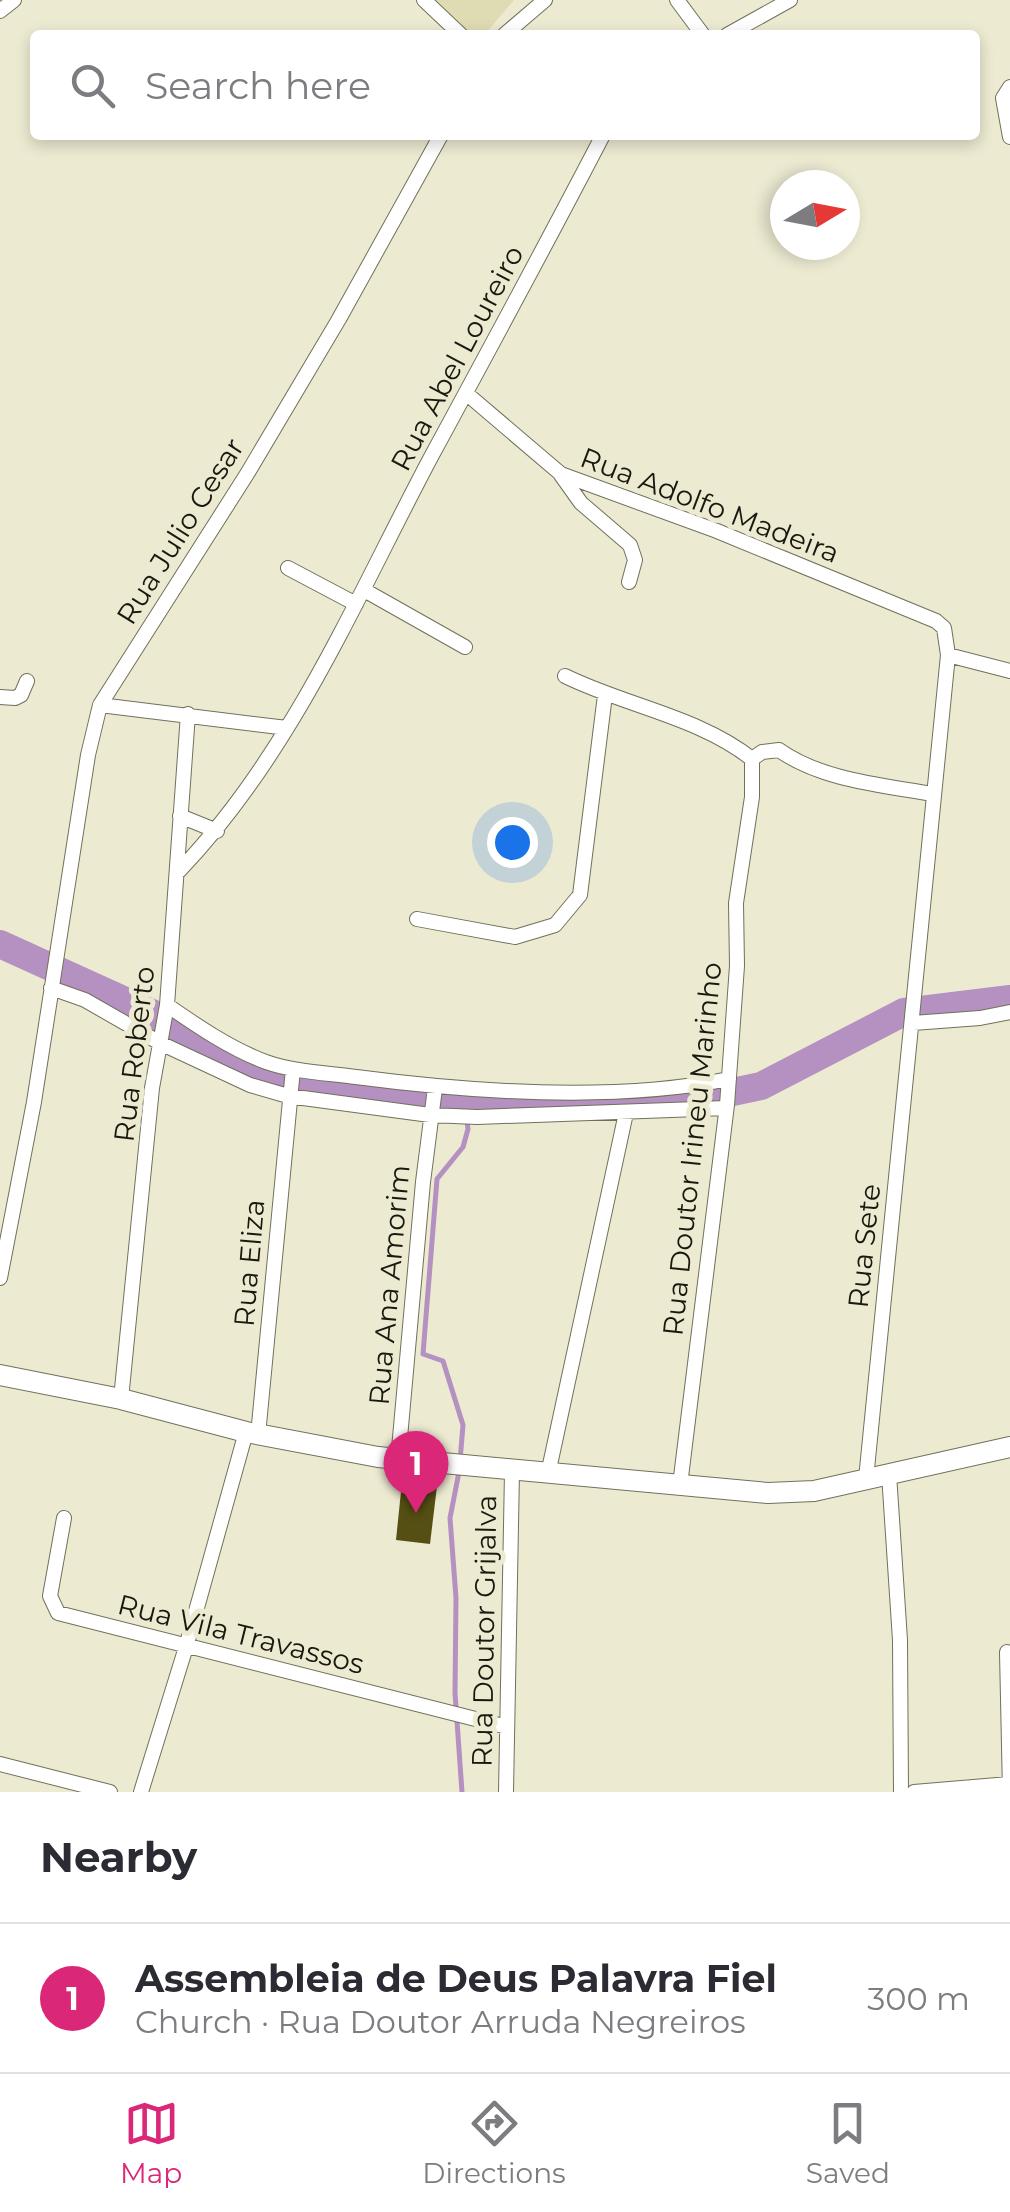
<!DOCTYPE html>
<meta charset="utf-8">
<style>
body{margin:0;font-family:Montserrat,sans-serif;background:#f7f7f7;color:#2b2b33}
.compass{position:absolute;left:770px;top:170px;width:90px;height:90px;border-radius:50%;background:#fff;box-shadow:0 5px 15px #0003;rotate:80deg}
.you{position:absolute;left:512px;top:842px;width:35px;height:35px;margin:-25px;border:8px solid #fff;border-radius:50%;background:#1a73e8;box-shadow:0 0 0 15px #1a73e833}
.badge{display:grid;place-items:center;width:65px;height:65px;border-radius:50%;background:#db2777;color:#fff;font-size:32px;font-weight:700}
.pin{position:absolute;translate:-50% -82px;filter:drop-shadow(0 2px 5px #0008)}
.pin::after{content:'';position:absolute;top:52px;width:35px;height:30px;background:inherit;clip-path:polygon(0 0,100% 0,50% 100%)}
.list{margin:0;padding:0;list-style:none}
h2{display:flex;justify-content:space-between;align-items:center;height:130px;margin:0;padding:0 40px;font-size:42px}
h2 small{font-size:32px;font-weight:400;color:#7c7c81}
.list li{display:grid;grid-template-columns:65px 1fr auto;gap:30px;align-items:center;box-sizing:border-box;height:150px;padding:0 40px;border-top:2px solid #e1e1e2}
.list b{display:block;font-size:38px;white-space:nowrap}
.list p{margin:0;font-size:32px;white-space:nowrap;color:#7c7c81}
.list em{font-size:32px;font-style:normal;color:#7c7c81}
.icon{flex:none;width:55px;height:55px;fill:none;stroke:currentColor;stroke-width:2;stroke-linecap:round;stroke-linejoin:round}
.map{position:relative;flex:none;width:1010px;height:1792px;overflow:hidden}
.search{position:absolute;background:#fff;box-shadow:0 5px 15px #0003;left:30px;right:30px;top:30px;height:110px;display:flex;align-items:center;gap:25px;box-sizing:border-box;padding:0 35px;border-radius:10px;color:#7c7c81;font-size:38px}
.sheet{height:280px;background:#fff}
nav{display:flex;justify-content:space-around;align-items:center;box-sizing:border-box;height:140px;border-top:2px solid #e1e1e2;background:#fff;font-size:28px;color:#7c7c81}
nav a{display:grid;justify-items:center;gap:5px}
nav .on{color:#db2777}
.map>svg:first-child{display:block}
</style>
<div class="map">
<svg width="1010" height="1792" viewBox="0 0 1010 1792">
<rect width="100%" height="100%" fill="#edead2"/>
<path fill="#dfdbb2" d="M428,0H514L484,35H463Z"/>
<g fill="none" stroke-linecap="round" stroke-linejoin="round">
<path stroke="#b491c0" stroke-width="5" d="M460,1461L463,1425L443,1361L423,1354L437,1179L463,1147L468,1129L464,1101
M459,1472L450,1518L456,1598L455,1693L462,1792"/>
<path stroke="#b491c0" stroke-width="28" d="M0,944L154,1014L256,1080L416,1099L472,1102L704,1098L761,1086L904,1012L1010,999"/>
</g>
<path fill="#564f14" d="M413,1480L427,1481L437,1486L430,1544L396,1540L402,1482Z"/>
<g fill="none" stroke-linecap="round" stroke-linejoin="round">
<defs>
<path id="street" d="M424,0L461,35
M677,0L703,35
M0,11L14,0
M504,35L545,0
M727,35L790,0
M1010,87L1003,98L1010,137
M467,394L561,474L717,531L936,621L944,628L948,655L866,1479
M561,475L581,503L630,545L635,560L629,582
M288,568L356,604
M364,590L465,647
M948,655L1010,671
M565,676C626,706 699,717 752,759L762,752L779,750C821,780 882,785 932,794
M0,697L15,698L21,695L27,681
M100,705L287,728
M180,816L217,831
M179,871C292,753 355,600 431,457C489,350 547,243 603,135
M417,919L515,937L555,925L580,895L605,695
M51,988L85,1000L160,1043L250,1085L288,1096L430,1115L477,1117L726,1108
M167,1005C197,1026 231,1049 266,1062C294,1072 327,1073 356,1077C471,1092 615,1102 729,1079
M913,1023L980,1018L1010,1012
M0,1278L34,1102L88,755L100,705L247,474L339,319L441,135
M121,1399L152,1088L167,1005L188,714
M258,1435L293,1069
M398,1460L423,1182L435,1088
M548,1474L626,1113
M889,1474L900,1640L901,1792
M680,1485L727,1105L737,966L736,903L752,797V759
M64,1518L50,1596L58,1613L507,1727
M1007,1652L1010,1792
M0,1764L110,1792
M141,1792L186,1647L246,1432
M506,1792L512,1472
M914,1792L1009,1784"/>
<path id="secondary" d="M0,1375L121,1399L246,1432L378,1457L768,1493L814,1491L1010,1447"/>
</defs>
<use href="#street" stroke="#72705b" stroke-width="16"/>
<use href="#secondary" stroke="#72705b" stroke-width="22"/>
<use href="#street" stroke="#fff" stroke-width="14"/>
<use href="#secondary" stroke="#fff" stroke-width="20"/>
</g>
<g text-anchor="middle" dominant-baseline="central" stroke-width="10" stroke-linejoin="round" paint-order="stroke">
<g font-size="28" fill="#19180f" stroke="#edead2">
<text transform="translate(457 358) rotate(-62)">Rua Abel Loureiro</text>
<text transform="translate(710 505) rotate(21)">Rua Adolfo Madeira</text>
<text transform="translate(180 531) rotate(-58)">Rua Julio Cesar</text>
<text transform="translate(134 1054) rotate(-83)">Rua Roberto</text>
<text transform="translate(692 1149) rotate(-84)">Rua Doutor Irineu Marinho</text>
<text transform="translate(864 1246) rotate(-84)">Rua Sete</text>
<text transform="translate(249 1263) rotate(-85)">Rua Eliza</text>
<text transform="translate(389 1285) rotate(-85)">Rua Ana Amorim</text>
<text transform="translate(484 1631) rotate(-89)">Rua Doutor Grijalva</text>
<text transform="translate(241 1634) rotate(14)">Rua Vila Travassos</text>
</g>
</g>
</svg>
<svg class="compass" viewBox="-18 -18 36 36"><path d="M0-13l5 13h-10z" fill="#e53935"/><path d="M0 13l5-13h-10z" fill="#7c7c81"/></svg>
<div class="you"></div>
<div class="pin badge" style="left:416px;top:1513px">1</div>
<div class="search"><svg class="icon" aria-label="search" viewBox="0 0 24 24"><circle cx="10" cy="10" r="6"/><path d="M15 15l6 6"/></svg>Search here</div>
</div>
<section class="sheet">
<h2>Nearby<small></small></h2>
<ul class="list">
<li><span class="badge">1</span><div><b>Assembleia de Deus Palavra Fiel</b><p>Church · Rua Doutor Arruda Negreiros</p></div><em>300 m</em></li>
</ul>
</section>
<nav>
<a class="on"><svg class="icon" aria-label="map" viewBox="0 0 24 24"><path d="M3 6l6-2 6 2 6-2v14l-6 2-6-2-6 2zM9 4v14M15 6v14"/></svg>Map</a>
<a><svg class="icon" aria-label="directions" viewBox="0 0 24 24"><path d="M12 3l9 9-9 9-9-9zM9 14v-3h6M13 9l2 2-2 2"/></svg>Directions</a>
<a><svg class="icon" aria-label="saved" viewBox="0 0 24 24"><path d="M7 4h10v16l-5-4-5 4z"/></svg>Saved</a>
</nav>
